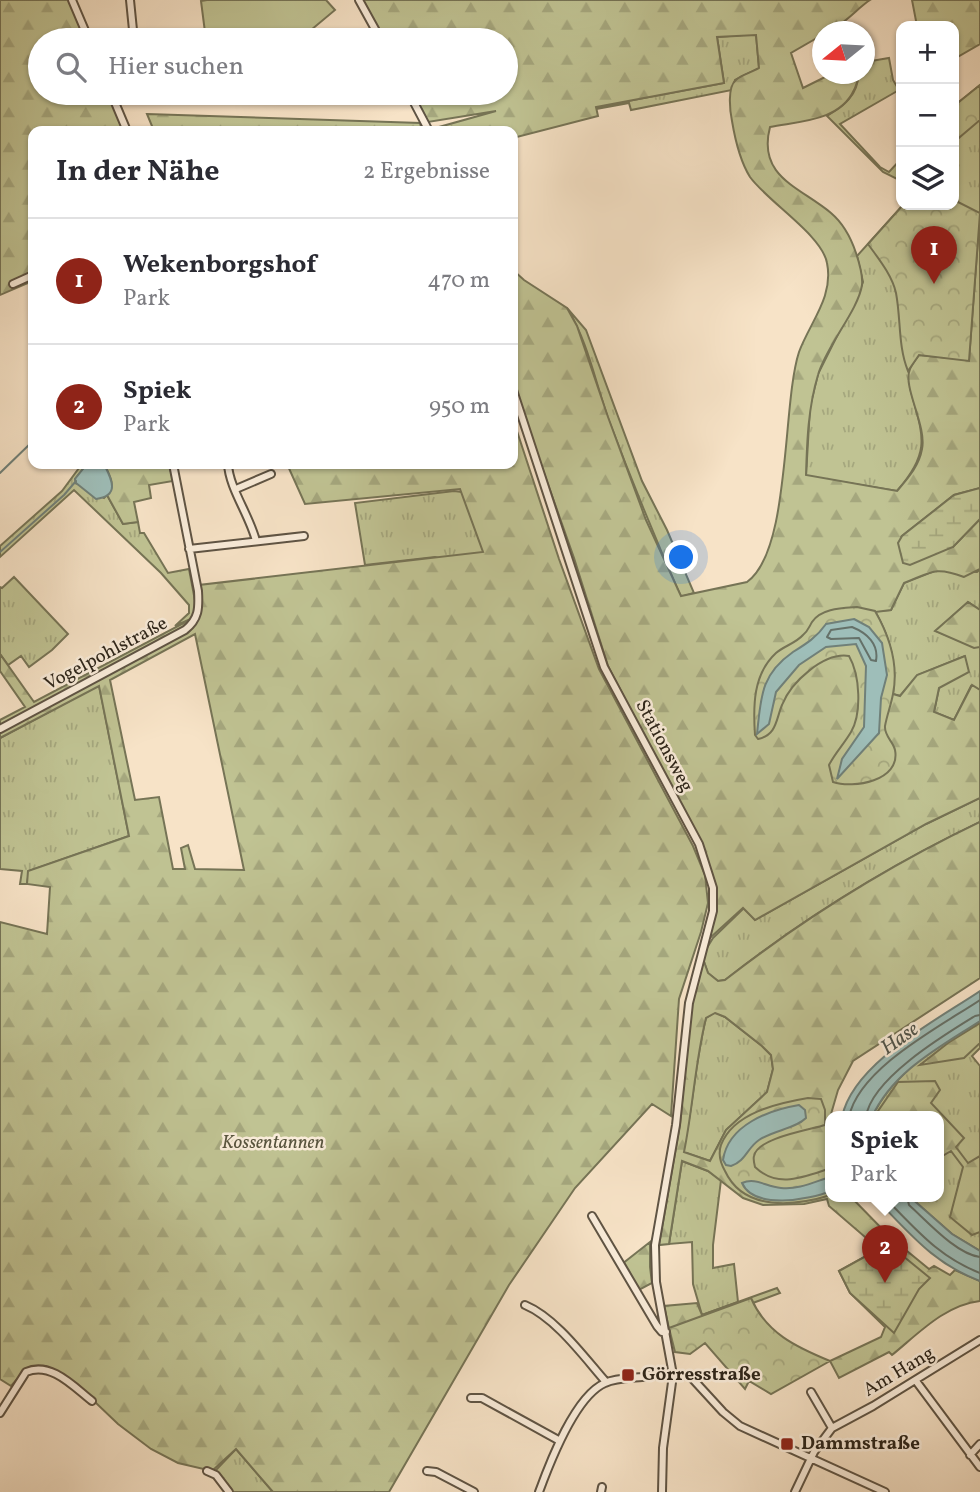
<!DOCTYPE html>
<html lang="de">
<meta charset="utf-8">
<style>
body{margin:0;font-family:Vollkorn,serif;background:#f7f7f7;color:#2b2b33}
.controls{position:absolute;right:21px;top:21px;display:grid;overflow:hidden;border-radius:14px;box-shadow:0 2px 5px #0004}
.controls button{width:63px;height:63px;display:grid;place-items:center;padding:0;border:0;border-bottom:2px solid #e1e1e2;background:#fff;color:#2b2b33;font:35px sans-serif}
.compass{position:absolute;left:812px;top:21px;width:63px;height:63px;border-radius:50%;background:#fff;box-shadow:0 2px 5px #0004;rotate:252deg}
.you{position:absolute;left:682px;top:558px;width:24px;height:24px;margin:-18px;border:5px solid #fff;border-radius:50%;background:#1a73e8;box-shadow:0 0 0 10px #1a73e833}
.badge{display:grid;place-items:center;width:46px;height:46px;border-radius:50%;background:#8f2418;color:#fff;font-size:23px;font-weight:700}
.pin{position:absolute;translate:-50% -58px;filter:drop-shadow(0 2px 4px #0008)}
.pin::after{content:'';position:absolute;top:37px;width:24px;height:21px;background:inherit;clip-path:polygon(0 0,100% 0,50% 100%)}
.popup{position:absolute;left:825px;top:1111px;width:119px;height:91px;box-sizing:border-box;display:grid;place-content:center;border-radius:14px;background:#fff;filter:drop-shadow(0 2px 5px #0005);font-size:23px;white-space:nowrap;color:#7c7c81}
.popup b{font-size:26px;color:#2b2b33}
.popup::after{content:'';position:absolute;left:50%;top:100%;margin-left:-14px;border:14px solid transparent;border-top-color:#fff}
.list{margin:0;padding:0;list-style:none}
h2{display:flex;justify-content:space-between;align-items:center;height:91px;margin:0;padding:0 28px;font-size:30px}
h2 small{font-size:23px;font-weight:400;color:#7c7c81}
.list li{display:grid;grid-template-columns:46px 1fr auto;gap:21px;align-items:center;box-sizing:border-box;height:126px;padding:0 28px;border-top:2px solid #e1e1e2}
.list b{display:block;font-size:26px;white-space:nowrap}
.list p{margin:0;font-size:23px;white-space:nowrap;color:#7c7c81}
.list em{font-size:23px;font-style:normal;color:#7c7c81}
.icon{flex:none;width:38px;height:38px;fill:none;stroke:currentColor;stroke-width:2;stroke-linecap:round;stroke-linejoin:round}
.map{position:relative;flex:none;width:980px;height:1492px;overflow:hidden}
.search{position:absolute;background:#fff;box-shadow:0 2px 5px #0004;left:28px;top:28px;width:490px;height:77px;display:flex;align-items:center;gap:18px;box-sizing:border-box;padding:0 24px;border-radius:38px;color:#7c7c81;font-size:26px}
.panel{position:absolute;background:#fff;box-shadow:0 2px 5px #0004;left:28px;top:126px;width:490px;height:343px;border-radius:14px}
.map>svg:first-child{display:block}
</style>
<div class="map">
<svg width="980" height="1492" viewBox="0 0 980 1492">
<defs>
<pattern id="grass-tufts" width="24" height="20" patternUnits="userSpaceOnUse" patternTransform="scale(1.75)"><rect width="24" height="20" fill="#c0c393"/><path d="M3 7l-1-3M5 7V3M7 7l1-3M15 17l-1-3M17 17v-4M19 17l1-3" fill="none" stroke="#a5a77e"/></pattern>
<pattern id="forest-firs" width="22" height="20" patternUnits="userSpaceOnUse" patternTransform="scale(1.75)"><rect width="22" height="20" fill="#c0c393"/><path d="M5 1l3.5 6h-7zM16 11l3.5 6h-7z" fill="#a5a77e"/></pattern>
<pattern id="wetland-marsh" width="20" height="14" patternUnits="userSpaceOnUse" patternTransform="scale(1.75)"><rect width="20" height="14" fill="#c0c393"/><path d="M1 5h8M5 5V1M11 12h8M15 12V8" fill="none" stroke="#a5a77e"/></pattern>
<pattern id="park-crowns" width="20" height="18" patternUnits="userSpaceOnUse" patternTransform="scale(1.75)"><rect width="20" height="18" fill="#c0c393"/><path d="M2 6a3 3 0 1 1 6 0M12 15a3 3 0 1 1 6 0" fill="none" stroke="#a5a77e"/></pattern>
</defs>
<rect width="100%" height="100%" fill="#f7e3c7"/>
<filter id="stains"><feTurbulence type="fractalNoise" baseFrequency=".00286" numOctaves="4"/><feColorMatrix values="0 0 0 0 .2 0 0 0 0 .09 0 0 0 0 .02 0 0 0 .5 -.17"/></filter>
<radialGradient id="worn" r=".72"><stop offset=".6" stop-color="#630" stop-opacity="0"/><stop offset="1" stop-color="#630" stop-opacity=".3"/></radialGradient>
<path fill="url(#grass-tufts)" stroke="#767456" stroke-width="2" d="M756,34L759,68L735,80L732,90L631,110L629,103L596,109V107L724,83L717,37Z
M889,58L893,80L899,90L840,124L880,167L889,172L901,159V181L883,172L827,116C843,106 859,95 858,74H864L865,62Z
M980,85V212L969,361L910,388C923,436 932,451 897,491L806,476L810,407L818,374L860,290L863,282L857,256L903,205H954V106Z
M567,308L586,330L642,481L667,530L694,593L681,597C655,538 631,479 608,418C595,381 588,342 567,308Z
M82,464H87L75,479L76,483L104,498L107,495L123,524L138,522L140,533H144L168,573L189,569L196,606L195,617L175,626L189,613V605L161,573L74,490L0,557V546L62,491Z
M454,491L462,492L492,571L435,557L365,565L355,503Z
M980,569V610L968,602L936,631L974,647H980V690L971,686L954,720L934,712L939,688L965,656L918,675L900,696L893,694C896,661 891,640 875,611L891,610L904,583L937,570L977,572Z
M14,577L68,634L52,650L29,667L21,656L8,665L0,654V587L2,588Z
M99,685L129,836L29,871L27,884H20L22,871L0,869V738Z
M980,798V822C888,866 805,917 725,980L718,981L708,973L702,956L713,938L744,908L755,920L926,824Z
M715,1012L725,1017L762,1046L771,1055L773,1069L767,1092L726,1130L710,1161L683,1152C693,1108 695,1062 706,1018Z
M980,1021V1048L972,1056L980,1066V1251L952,1234L910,1197H939V1117H872C893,1072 939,1045 980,1021Z
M682,1161L708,1171L721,1180L713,1245V1268L734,1264L738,1302L702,1315L693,1284L692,1242L669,1244Z
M236,1449L273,1492H232L215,1471Z"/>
<path fill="url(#forest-firs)" stroke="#767456" stroke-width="2" fill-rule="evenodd" d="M0,0H69L86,40H40V93H108L124,131H33V275L26,278L28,283L0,295Z
M363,0H870C856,9 839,31 822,32V35L791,53L803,88L831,74H858C859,80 857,83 854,90C840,121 800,121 770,127C757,177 800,187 831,213C844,224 851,238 856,253C859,262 863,276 862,285C858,311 826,346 818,375C808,408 807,442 806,475L897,491C908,478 919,466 922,449C927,426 902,386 910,369C912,364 916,359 919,355L969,360L980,212V488L954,495L902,536L953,547L980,519V569L964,577C935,566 932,572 904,583L891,610L875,612C891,640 896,662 893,694L900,696L917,675L965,656L969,672L939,688L934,712L954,720L972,685L980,690V798L926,824L755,920L743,908L711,937L709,934C720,902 716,885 705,853L608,666L574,558L526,422L513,381V270L524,280L567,308L577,326L608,417L646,520L681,596L747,582C791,551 782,404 799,352C810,322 834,297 827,263C822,235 768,202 750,177C740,161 735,139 732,121C730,111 727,87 736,80C741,75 753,72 759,68L756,35L717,37L724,83L596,107L598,116L513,138V131H433L432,129L496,111L428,122L412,93H506V40H384Z
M912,0H980V44L954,59V26H917Z
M147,114L420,123L422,131H154Z
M513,419L559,559L599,669L693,846L705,875L708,903L701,932L679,999L671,1116L652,1104L575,1188L509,1285L389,1492H273L236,1449L212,1471L178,1463L151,1449L118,1424L95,1402L46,1366L27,1368L11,1386L0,1379V922L47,934L50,887L27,884L28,871L129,836L99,686L0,738V730L193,624L199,585L483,552L460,489L305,504L287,464H513ZM195,634L244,870L195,869L188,845L181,848L185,869H173L159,797L135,800L110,680Z
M104,464H169L173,481L149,485L151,498L134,502L138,522L123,524L107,495C117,486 109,474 104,464Z
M968,602L980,610V647L974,648L935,631Z
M195,617L192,623L0,728V720L25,707L0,671V654L34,702Z
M980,822V978L853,1061L838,1090L829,1121L831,1197H851L890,1237L929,1269L934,1266L950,1275L955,1270L980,1281V1301C945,1305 919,1333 892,1355L889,1352L839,1378L830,1361L881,1337L885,1327L850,1293L839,1271L879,1249L829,1206L827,1199L804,1204L763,1205L743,1198L708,1171L682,1161L669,1244L659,1245L680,1124L691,1005L702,956L708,973L718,981L725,980C806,917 888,866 980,822ZM715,1013L725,1017L762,1046L771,1055L773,1069L767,1092L726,1130L710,1161L684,1152C693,1108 695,1062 706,1018Z
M980,1023V1043L964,1058L920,1065L948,1043Z
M935,1081L940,1090L931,1103L964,1138L956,1147L968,1163L980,1156V1232L972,1235L950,1217L963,1167L951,1151L939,1158V1117H877L876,1114L898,1082Z
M650,1242V1267L652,1283L637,1291L622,1264Z
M777,1288L780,1293L704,1321L672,1342L664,1306L697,1303L702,1315Z"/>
<path fill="url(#wetland-marsh)" stroke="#767456" stroke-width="2" d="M980,488V519L953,547L910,565L903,563L898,543L902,536L954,495Z
M887,1243L930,1278L919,1289L894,1333L850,1293L839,1271L879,1249Z"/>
<path fill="url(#park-crowns)" stroke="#767456" stroke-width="2" d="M980,85V120L954,142V106Z
M954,200L980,213L969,361L919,355L908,371C898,347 901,319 896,293C892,275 878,258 868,244L903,205H954Z
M857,607L875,611C890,637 899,664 893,694C891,705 887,715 885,726C884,736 893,741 895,750C901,781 853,789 833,782L829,765C835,753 844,744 851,732C862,713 860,675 849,656C824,652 791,682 782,705C776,719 777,735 758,739L755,735C753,706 753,674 776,653C784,646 796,643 803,635C808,631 809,627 812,622C821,608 843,608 857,607Z
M808,1098L821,1099L825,1110V1125C809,1130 757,1138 754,1156C753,1159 754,1163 755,1167C778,1189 803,1177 831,1168V1195C795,1206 744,1212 725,1171C721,1164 718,1154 721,1145C733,1113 778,1103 808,1098Z
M751,1298C766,1333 796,1347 830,1361L771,1394L749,1381L745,1389L705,1343L690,1354L675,1352L669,1328Z"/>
<path fill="#c0c393" stroke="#767456" stroke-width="2" d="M207,0H326L335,10L299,40H206L201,1Z"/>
<path fill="#9ebeb9" stroke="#708079" stroke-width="2" d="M87,464H104C111,478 121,496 96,499L76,483L75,479Z
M854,619L869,627L882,643L887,675L881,698L879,733L837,779L842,759L864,727L866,666L856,644L826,647L799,665L776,692L769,724L757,734C761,698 760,675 793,652C806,644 817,637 826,624Z
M980,991V1021C940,1047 893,1071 872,1117H842C853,1063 937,1020 980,991Z
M799,1105L805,1110L806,1118C795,1129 774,1130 759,1140C747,1148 746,1161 731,1166L726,1165L723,1160C728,1125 769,1110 799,1105Z
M830,1177L831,1191C809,1200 754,1210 742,1183C756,1177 766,1187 781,1188C798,1190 814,1182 830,1177Z
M874,1197H910L952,1234L980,1251V1281C932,1263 909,1232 874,1197Z"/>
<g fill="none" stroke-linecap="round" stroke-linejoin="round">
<path stroke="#657169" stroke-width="2" d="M852,627C867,633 879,644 876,661L871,660L859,638L831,639L827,637L831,630Z
M849,1117C859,1068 941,1026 980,1000
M866,1117C871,1079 944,1035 975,1016L980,1015
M884,1197C915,1228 938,1257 980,1273
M907,1197L909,1205C927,1221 956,1254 980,1257"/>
<path stroke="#708079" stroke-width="2" d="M0,473L33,441
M0,552L64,495L76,481"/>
<defs>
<path id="street" d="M72,0L89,40
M130,0L134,40
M359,0L381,40
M111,93L127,131
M409,93L429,131
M13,284L33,275
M513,390L604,667L699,844L713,888V911L689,1003L676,1125L655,1245L656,1282L673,1375L663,1448L662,1492
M228,464C229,488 250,516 256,541
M236,489L271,474
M189,549L304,536
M0,729L185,630C199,619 199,608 198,591L173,464
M592,1216L657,1326L662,1332H666
M525,1305C556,1318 584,1357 606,1382
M916,1381L980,1467
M811,1392L832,1428
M471,1398H482L560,1441
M0,1413L26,1372C51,1361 74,1387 92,1401
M970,1455L980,1444
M207,1471L216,1475L229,1492
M427,1471L436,1472L474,1492
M539,1492C550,1462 575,1396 605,1383C615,1378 631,1378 642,1377C658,1375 674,1373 690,1376L723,1412L740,1426L885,1492
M601,1492L602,1487
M795,1492L814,1452L832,1428L873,1406L980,1340"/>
</defs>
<use href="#street" stroke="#5f5444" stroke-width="10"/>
<use href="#street" stroke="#faeddb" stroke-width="6"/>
</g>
<g fill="#8f2418" stroke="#faeddb" stroke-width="2.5">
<rect x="621" y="1368" width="14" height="14" rx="3.5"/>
<rect x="780" y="1437" width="14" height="14" rx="3.5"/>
</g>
<g text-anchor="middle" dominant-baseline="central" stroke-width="5" stroke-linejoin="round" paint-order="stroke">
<g font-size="19" fill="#2c2419" stroke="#faeddb">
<text transform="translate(106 654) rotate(-28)">Vogelpohlstraße</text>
<text transform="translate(664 746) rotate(62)">Stationsweg</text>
<text transform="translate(899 1372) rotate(-31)">Am Hang</text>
</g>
<g font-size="19" font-style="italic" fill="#58543e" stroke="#faeddb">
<text x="273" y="1143">Kossentannen</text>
</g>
<g font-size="19" font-weight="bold" fill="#2c2419" stroke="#faeddb" text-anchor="start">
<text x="642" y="1375">Görresstraße</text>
<text x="801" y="1444">Dammstraße</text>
</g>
<g font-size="21" font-style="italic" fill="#4e5249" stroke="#faeddb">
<text transform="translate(900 1039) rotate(-35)">Hase</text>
</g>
</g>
<rect width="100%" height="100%" filter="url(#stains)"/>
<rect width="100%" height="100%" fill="url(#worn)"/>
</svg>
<div class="controls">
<button>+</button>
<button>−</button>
<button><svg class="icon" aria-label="layers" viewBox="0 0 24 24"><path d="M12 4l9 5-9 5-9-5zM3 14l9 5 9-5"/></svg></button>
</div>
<svg class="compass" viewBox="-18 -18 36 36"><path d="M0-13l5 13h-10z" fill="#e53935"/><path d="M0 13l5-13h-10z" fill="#7c7c81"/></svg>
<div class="you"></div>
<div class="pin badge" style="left:934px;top:284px">1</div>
<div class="pin badge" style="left:885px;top:1283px">2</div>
<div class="popup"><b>Spiek</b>Park</div>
<div class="search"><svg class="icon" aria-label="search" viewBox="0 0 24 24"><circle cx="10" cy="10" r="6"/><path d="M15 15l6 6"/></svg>Hier suchen</div>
<section class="panel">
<h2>In der Nähe<small>2 Ergebnisse</small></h2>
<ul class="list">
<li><span class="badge">1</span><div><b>Wekenborgshof</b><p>Park</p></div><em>470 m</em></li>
<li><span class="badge">2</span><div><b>Spiek</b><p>Park</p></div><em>950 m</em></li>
</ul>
</section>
</div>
